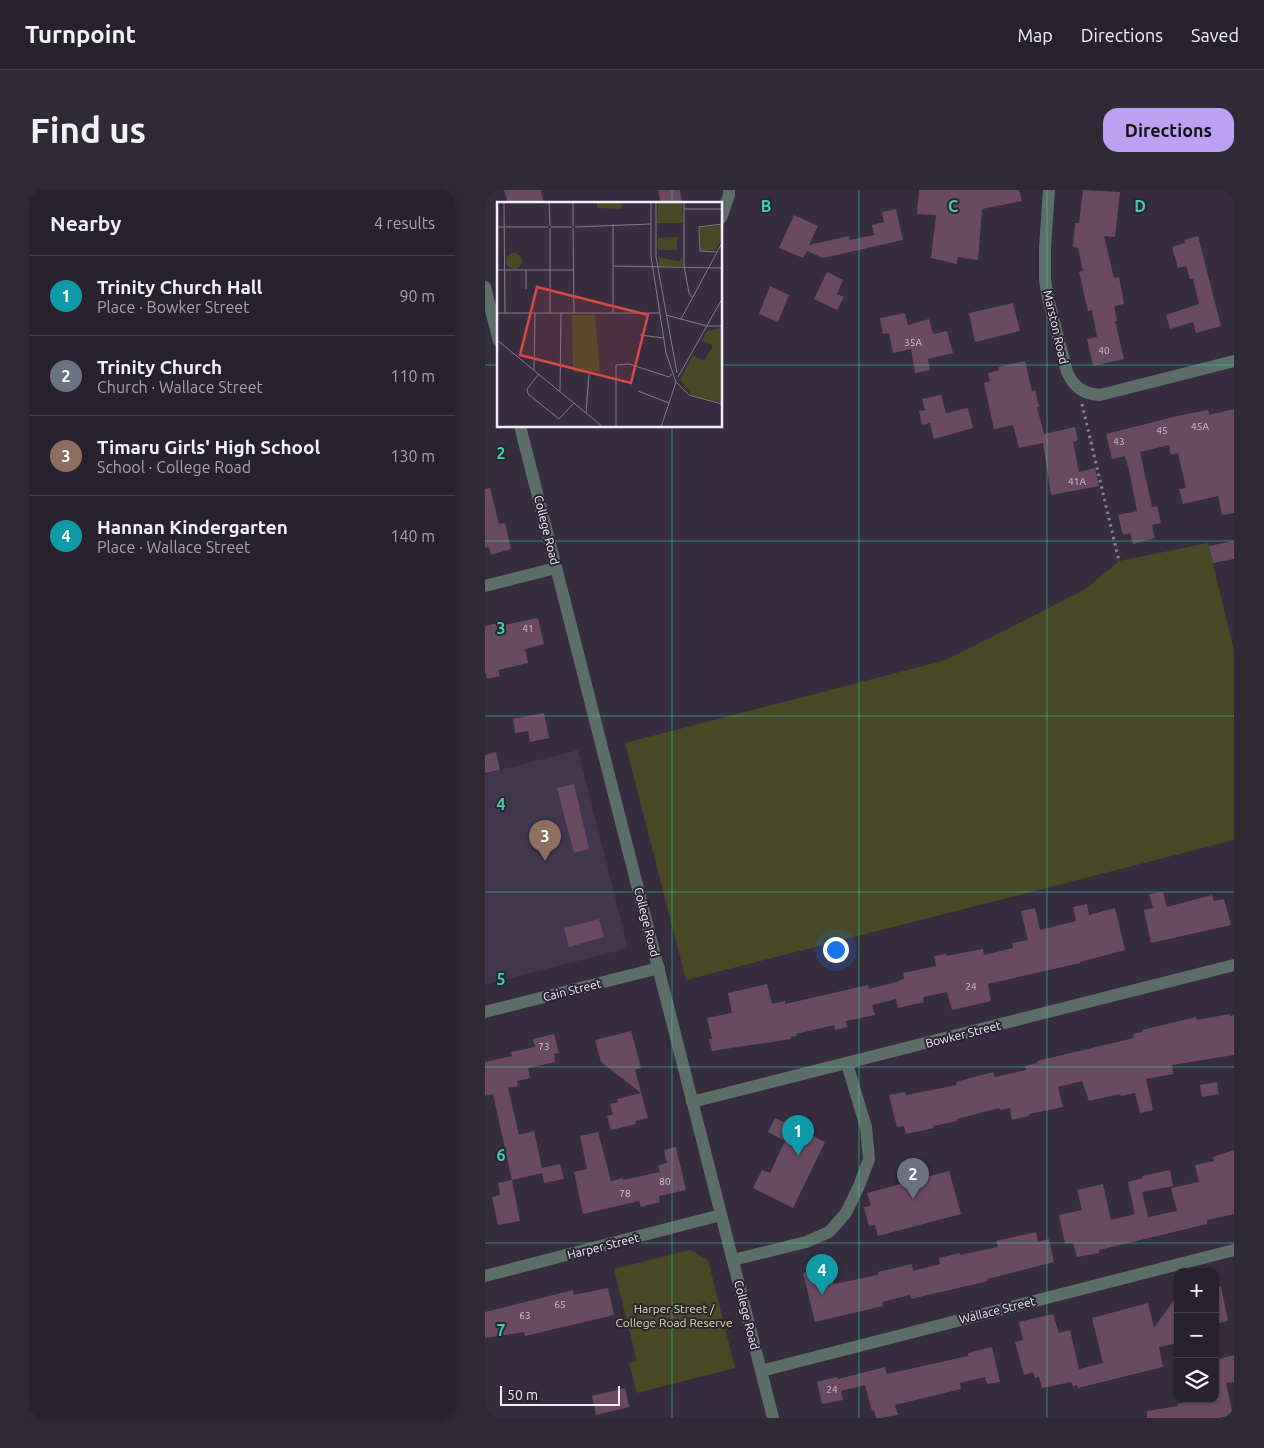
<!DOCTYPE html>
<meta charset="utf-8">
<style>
body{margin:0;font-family:Ubuntu,sans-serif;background:#302a36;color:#f1f3f6}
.controls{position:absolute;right:15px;bottom:15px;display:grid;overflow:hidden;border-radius:10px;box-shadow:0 1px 4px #0004}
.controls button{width:45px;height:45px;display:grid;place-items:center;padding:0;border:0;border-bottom:1px solid #443f4a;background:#28222e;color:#f1f3f6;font:25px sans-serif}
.scale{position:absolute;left:15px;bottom:12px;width:120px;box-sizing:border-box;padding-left:5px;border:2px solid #f4eef9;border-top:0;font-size:14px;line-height:18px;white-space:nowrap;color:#f4eef9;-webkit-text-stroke:4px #2c2334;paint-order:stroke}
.you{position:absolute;left:350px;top:759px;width:18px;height:18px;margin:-12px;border:4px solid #fff;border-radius:50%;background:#1a73e8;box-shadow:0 0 0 8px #1a73e833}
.badge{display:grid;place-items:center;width:32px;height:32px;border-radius:50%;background:#bca0f2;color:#fff;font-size:16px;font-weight:700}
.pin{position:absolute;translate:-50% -41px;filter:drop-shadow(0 1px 2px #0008)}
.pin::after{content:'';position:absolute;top:26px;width:18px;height:15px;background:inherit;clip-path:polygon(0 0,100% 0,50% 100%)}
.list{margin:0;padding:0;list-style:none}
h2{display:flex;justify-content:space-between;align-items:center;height:65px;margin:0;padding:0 20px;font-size:21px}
h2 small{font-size:16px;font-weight:400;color:#a5a4aa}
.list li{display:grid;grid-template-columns:32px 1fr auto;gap:15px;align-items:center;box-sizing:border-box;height:80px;padding:0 20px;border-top:1px solid #443f4a}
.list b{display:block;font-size:19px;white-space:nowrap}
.list p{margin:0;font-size:16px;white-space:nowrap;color:#a5a4aa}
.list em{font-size:16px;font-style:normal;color:#a5a4aa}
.icon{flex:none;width:28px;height:28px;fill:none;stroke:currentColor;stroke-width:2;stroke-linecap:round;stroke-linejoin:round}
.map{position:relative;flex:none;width:749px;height:1228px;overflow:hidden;border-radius:15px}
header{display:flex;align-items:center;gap:30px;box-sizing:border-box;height:70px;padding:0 25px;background:#28222e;border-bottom:1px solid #443f4a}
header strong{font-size:24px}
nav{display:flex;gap:28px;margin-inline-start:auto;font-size:18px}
.intro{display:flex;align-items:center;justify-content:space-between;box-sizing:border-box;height:120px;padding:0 30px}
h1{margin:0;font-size:35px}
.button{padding:12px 22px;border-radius:15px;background:#bca0f2;color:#111;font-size:18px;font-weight:700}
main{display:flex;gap:30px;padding:0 30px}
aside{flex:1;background:#28222e;border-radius:15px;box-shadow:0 1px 4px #0004}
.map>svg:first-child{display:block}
</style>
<header>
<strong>Turnpoint</strong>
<nav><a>Map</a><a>Directions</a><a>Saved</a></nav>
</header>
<div class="intro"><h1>Find us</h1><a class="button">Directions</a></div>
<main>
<aside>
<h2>Nearby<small>4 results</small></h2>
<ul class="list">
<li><span class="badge" style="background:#0f9aa8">1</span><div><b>Trinity Church Hall</b><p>Place · Bowker Street</p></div><em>90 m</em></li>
<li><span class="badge" style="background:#6b7280">2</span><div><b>Trinity Church</b><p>Church · Wallace Street</p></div><em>110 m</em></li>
<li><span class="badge" style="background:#8d6e63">3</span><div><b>Timaru Girls' High School</b><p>School · College Road</p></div><em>130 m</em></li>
<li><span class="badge" style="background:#0f9aa8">4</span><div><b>Hannan Kindergarten</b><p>Place · Wallace Street</p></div><em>140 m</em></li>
</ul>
</aside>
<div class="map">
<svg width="749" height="1228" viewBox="0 0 749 1228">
<rect width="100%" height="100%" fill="#362d3e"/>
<path fill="#42364d" d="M93,560L143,758L0,795V584Z"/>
<path fill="#474825" d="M723,353L749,461V650L201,790L140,553L461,470L599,400L634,371Z
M205,1060L223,1070L250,1178L152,1203L144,1173L152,1171L129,1079Z"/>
<path fill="#6a4a61" d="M19,0H56L59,14H23Z
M173,0H195L197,12L176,14Z
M434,0H534L537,11L497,19L493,70L473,67L472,74L446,68L451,25L432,24Z
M598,0L635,2L630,47L619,46L629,88L634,87L639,114L629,116L632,131H630L639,169L608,176L602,149L612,147L607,120L603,121L594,82L598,81L593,58L588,57L590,33H594Z
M411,19L418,50L338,68L322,61L318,68L294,58L309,25L333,36L324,55L364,46L365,50L389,45L387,35L399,32L397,22Z
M713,46L736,136L711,143L708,132L685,139L681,125L714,114L708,89H705L701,76L693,78L687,57L700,53L699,50Z
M342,82L358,90L352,104L359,107L352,120L329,109Z
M285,96L304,105L293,132L274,124Z
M528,113L535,141L490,152L484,123Z
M420,123L423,135L444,129L448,144L462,141L468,163L443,169L445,180L430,183L426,159L408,163L404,143L398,144L395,128Z
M540,171L547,201L550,200L554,217H552L559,244L590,237L593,250L588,252L594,282L610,278L614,296L566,305L558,253L534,258L528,235L509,239L499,193L505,191L503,183L514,180L513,177Z
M456,205L461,223L483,218L488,238L449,249L445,233L437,235L434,221L440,220L437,209Z
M749,219V323L737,325L733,306L698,314L694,299L701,298L693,263L686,265L684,255L655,262L667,317L672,316L676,333L667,335L670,348L648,354L645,343L638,345L633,325L652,321L644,280L640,266L627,269L621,244L692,226L723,220L724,225Z
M5,298L14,334L20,333L26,359L6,365L4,357L0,358V299Z
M749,351V369L728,373L724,356Z
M53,428L59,454L40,459L43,473L13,480L15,486L2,489L0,481V436L13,433L14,436Z
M59,523L64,548L45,552L43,541L30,543L28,529Z
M11,562L15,580L0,583V565Z
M89,594L104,659L89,663L72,598Z
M678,702L682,717L727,705L729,711L739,709L746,735L666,753L659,720L668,718L664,704Z
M602,714L604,725L630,718L640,760L595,772V773L503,794L506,811L467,820L462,802L438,807L439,812L413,818L411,809L387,815L390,825L361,831L362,837L350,840L349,835L311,844L312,846L306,847V849L227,861L224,849H227L222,828L247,823L243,803L282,794L287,814L300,811V814L383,795L384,799L415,791V790L419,789L418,783L451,776L449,766L461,764V766L498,759L499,765L528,758L527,753L543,750L536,721L550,718L555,740L591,731L588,717Z
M114,729L119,747L84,757L79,738Z
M745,824V826L749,825V865L687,875L688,884L661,889L668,920L655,923L650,903L636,906L635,904L604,911L597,891L573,897L578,917L544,924V926L527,930L525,918L515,920L514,918L472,929V931L448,936L449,938L421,944L419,936L412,937L404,905L420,902L421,905L472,895L471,892L508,882L510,887L541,880L540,876L552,873V871L649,848L648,844L657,842V840L711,827L712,830Z
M146,841L156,878L150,880L163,928L150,931L151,934L126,940L122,926L128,924L125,914L133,912L132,909L156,903L116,872L110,850Z
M69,844L74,863L69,864L70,872L43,878L45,888L32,891L33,896L23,898L34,945L49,941L57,978L75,974L79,989L59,993L57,983L27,990L8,904L0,906V872L27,866L26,862L50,857L48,849Z
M732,892L734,904L717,907L715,895Z
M290,928L340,952L308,1018L268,998L277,980L285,983L300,951L283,942Z
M113,942L126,991L138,988V990L175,982L173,975L182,973L179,960L191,957L201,1000L174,1006L175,1012L156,1017L154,1011L98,1024L89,982L102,979L95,946Z
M749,960V1024L722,1030V1034L614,1060V1063L592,1067L588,1053L580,1054L574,1025L597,1020L592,1000L618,994L626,1030L650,1024L643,992L658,988L657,986L685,980L688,996L657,1002L663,1027L692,1021L686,998L714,992L710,975L729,971L728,967Z
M464,981L476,1024L393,1046L390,1035L384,1036L379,1017L386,1016L382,1003Z
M27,990L35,1031L13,1035L7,1007L15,1005L13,993Z
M551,1042L553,1052L564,1049L569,1072L502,1089L503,1091L426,1109L425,1105L397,1112L398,1116L330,1132L318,1083L344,1077L349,1094L393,1085V1082L427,1074L428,1081L455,1074L454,1068L475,1063V1065L513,1057L511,1051Z
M730,1096H736L743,1131L730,1134Z
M123,1098L129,1125L40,1146L39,1142L0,1148V1122L88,1100L89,1105Z
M693,1104V1153L674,1157L678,1177L593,1198L592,1195L588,1196L586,1192L557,1198L554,1187L550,1188L548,1182L539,1185L530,1152L538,1150L534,1132L568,1124L574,1143L585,1140L594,1179L618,1173L607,1128L663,1113L669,1138Z
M507,1157L515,1192L502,1194L500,1187L475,1193L476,1199L410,1215L413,1225L396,1228H391L389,1220L387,1221L380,1195L356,1201L358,1210L337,1214L332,1192L352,1187L353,1189L400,1177L402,1184L483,1166V1163Z
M749,1165V1192L741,1193L748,1226L740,1228H662V1221L693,1216L692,1214L713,1209H730V1170Z
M140,1198L144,1217L111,1225L107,1206Z"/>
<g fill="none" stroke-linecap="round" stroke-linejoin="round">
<path stroke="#88818f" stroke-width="3" stroke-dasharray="2.5 4" stroke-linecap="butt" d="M597,214L634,371"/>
<path stroke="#5c6e67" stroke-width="12" d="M564,0L560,57V90L563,108L582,182C589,197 598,204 615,205L749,171
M236,28L244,5V0
M0,97L14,151
M35,236L288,1228
M0,396L71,378
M0,822L174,778
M207,912L749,775
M248,1070L321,1052L344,1042L361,1023L374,996L384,969L381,937L362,874
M0,1086L236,1025
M276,1181L749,1060"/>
</g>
<path fill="none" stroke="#3ad4a4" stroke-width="1" stroke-opacity="0.55" d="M187,0V14M374,0V1228M562,0V1228M0,175H14M236,175H749M187,236V1228M0,351H749M0,526H749M0,702H749M0,877H749M0,1053H749"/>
<g text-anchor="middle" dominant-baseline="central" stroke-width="4" stroke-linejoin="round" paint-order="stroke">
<g font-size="10" fill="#d2c5d3">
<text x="428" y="152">35A</text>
<text x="619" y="160">40</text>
<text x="715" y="236">45A</text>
<text x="677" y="240">45</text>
<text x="634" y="251">43</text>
<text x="592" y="291">41A</text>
<text x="43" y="438">41</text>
<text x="486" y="796">24</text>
<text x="59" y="856">73</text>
<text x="180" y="991">80</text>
<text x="140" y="1003">78</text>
<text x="75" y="1114">65</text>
<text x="40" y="1125">63</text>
<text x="347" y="1199">24</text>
</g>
<g font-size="12" fill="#f4eef9" stroke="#2c2334">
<text transform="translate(571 137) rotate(77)">Marston Road</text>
<text transform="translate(62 340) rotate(76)">College Road</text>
<text transform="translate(162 732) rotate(76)">College Road</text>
<text transform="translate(87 800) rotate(-14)">Cain Street</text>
<text transform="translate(478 844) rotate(-14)">Bowker Street</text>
<text transform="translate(118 1056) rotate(-14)">Harper Street</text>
<text transform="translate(512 1120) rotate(-14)">Wallace Street</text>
<text transform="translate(262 1125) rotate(76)">College Road</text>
</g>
<g font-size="12" fill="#dce09e" stroke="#2c2334">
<text x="189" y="1118">Harper Street /<tspan x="189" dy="14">College Road Reserve</tspan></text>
</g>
</g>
<g transform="translate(12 12)">
<rect width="225" height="225" fill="#362d3e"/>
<path d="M100,0H125L124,7L100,6ZM161,0H185L186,21H160ZM225,23V37L219,48L204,49L203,26ZM180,35V48H161V36ZM9 59a8 8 0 1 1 16 0a8 8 0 1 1-16 0ZM161,55L182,59L185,55L186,64H162ZM75,113H98L103,170H76ZM225,126V201L195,193L183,178L196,153L207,159L216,144L205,138L210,129Z" fill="#474825"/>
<path fill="none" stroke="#827a89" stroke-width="1" d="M7,0L8,111M52,0L53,24M76,0V24M154,0V54L169,151L179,180L164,225M159,0V55L180,171M187,0V64L192,91L195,95M187,7H225M0,25H51M54,25H75M78,25L154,22M53,26V111M76,26L77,111M220,50L203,49L202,25L225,22M116,64L225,66M0,68H77M29,68V87M0,111H163M116,111V22M169,113L210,124H225M184,117L225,41M143,133L167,136M0,138L106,225M37,168L38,111M42,172L30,187L31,192L62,217L77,201M181,175L225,97M179,180L192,193L225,202M63,189L64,111M141,189L172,201M89,211L92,172M119,225V163L132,162L172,175L175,172"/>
<path fill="#da4647" fill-opacity="0.15" stroke="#da4647" stroke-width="2.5" d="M40,85L151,113L134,181L23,153Z"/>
<rect width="225" height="225" fill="none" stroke="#f4eef9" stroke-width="2.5"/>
</g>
<g font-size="16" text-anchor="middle" font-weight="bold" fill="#3ad4a4" stroke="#2c2334" stroke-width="4" stroke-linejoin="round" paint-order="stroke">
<text x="281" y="22">B</text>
<text x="468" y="22">C</text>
<text x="655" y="22">D</text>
<text x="16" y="269">2</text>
<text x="16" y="444">3</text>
<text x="16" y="620">4</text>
<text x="16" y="795">5</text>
<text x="16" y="971">6</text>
<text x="16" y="1146">7</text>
</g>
</svg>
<div class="controls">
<button>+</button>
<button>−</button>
<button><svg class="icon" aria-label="layers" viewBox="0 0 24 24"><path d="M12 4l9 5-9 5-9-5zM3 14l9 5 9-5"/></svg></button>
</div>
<div class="scale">50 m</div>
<div class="you"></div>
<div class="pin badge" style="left:313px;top:966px;background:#0f9aa8">1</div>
<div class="pin badge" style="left:428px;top:1009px;background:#6b7280">2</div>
<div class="pin badge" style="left:60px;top:671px;background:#8d6e63">3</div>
<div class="pin badge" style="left:337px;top:1105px;background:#0f9aa8">4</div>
</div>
</main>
